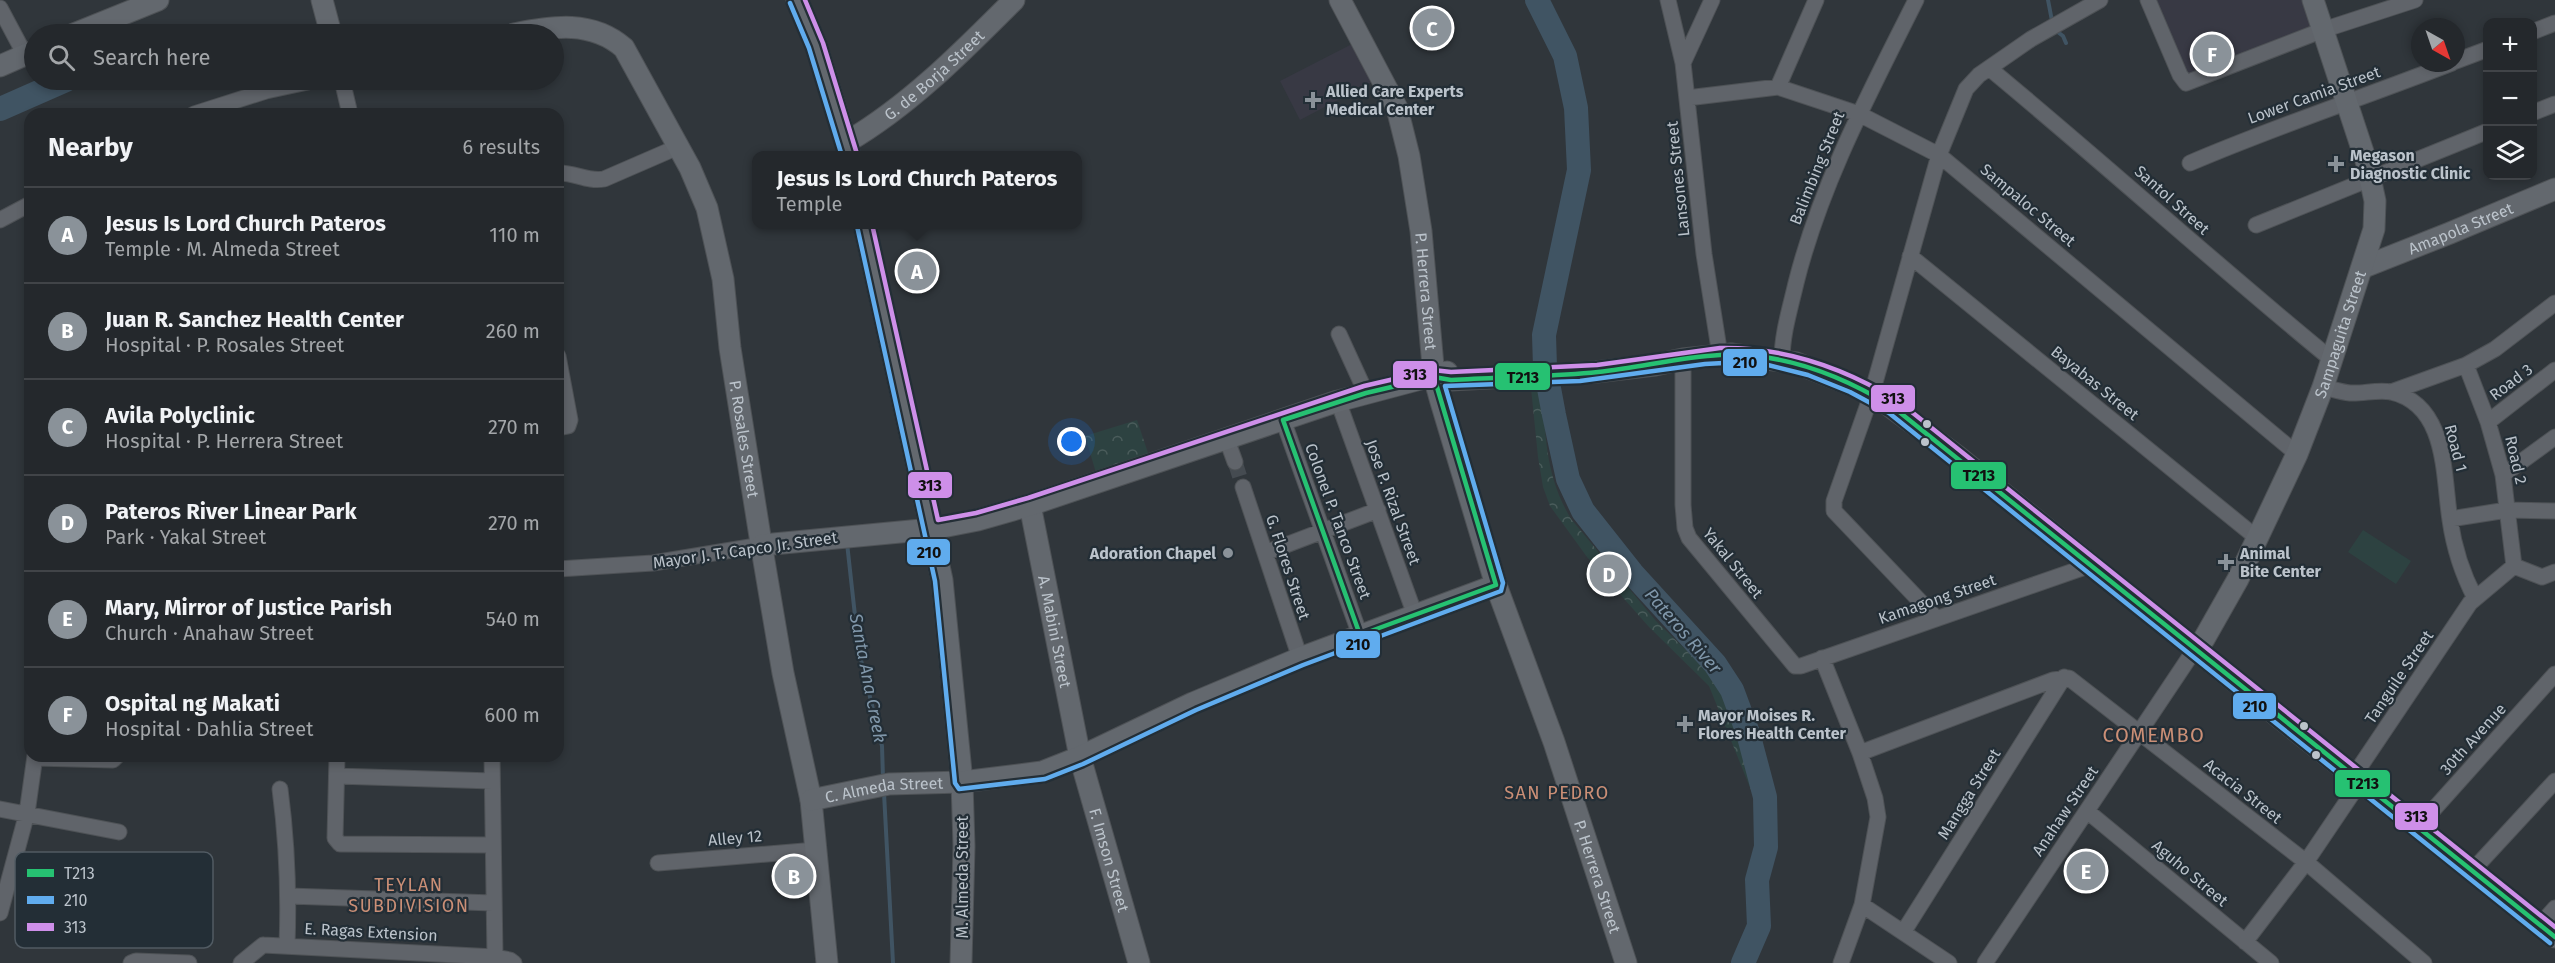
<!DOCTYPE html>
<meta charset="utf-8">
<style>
body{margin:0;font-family:"Fira Sans",sans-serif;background:#303438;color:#f1f3f6}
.controls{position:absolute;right:18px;top:18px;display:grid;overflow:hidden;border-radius:12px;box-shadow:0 3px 9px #0003}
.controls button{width:54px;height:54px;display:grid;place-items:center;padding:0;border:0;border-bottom:2px solid #414448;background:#24282c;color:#f1f3f6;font:30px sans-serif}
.compass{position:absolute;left:2411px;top:18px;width:54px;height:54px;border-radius:50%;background:#24282c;box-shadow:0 3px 9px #0003;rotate:140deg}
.you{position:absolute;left:1072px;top:442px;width:21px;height:21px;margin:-15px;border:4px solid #fff;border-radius:50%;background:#1a73e8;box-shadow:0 0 0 9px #1a73e833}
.badge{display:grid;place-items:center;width:39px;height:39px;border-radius:50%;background:#8a9299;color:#fff;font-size:20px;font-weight:700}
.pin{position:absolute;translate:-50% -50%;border:3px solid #fff;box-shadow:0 2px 6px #0006}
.popup{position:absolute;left:752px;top:151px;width:330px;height:78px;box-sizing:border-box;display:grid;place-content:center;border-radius:12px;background:#24282c;filter:drop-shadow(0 2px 4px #0005);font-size:20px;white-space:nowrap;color:#a3a6a9}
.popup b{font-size:22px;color:#f1f3f6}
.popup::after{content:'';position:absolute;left:50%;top:100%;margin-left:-12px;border:12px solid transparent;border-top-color:#24282c}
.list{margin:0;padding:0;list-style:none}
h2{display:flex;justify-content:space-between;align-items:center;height:78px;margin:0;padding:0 24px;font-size:26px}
h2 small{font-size:20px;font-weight:400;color:#a3a6a9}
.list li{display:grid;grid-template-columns:39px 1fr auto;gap:18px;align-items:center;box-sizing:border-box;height:96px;padding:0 24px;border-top:2px solid #414448}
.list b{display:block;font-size:22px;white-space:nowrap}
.list p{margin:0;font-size:20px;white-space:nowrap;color:#a3a6a9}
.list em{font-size:20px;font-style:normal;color:#a3a6a9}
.icon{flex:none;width:33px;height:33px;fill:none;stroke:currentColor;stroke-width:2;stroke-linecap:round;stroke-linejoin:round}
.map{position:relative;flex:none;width:2555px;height:963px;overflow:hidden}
.search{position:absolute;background:#24282c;box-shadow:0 3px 9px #0003;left:24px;top:24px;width:540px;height:66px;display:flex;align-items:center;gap:15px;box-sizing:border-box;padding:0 21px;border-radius:33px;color:#a3a6a9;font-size:22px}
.panel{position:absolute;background:#24282c;box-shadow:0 3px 9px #0003;left:24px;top:108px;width:540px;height:654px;border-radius:18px}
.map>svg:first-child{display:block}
</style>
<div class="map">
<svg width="2555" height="963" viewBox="0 0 2555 963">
<defs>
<pattern id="park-crowns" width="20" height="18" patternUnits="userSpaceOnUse" patternTransform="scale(1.5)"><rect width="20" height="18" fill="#2d4241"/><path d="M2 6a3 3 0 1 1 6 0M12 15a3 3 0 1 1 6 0" fill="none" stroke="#4a5c5b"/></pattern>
</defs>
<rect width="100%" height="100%" fill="#30363b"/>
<path fill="#383944" d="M2156,0H2305L2316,30L2184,78Z
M1354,43L1374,81L1300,120L1280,81Z"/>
<path fill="#2d4241" d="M2363,530L2411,561L2396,584L2348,552Z"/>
<path fill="url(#park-crowns)" d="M1531,388H1542C1546,438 1545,475 1571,519L1656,621L1722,685L1758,788L1751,790L1709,686L1649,627L1587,557L1550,506L1543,487L1538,457Z
M1137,420L1150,459L1097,476L1085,436Z"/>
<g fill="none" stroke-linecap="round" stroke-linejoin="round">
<path stroke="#405463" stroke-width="4" d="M2048,0L2052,21
M2055,30L2063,36L2066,43
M847,543L859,652L882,746L883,778
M884,793L893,963"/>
<path stroke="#405463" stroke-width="24" d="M1537,0L1565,56L1576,108L1579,170L1544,335L1545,367L1554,415L1568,479L1583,511L1632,573L1715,664L1732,690L1748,733L1765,797L1766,847L1757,880L1759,926L1743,963
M0,109L66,80"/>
<path stroke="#454b51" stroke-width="15" stroke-dasharray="15 8" stroke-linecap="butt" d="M1235,462L1243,487"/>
<defs>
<path id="street" d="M1668,0L1683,63L1704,254L1720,355
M2148,0L2180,75L2186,83L2323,30L2415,0
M0,8L25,55
M2532,32L2555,23
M2456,61L2488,49
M1683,63L1712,0
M1989,68C2104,163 2215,264 2331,359
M342,80L350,114
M1778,87L1816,0
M1687,98L1778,87L1859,114L1939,155L2297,454
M2532,113L2555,104
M194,114L266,91L317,80
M2190,163C2276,126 2365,97 2452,63
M558,173C574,172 587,182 604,179L680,146
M0,220L30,204
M2256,225L2488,131
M1910,256L2257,538
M1339,334L1366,393
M558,356L570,420L568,426L558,428
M1683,359V505L1685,528L1689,538L1795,666H1801L2091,565
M1782,360C1782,334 1790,309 1796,283C1821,183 1870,92 1916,0
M2466,365L2488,422L2503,475L2514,566
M2323,387C2332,389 2341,392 2350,393C2363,394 2378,389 2391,392C2448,405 2443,476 2450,520C2454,548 2462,573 2475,598
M2391,392L2466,365L2495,349L2555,303
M1338,401L1415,615
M1283,420L1360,635
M2488,422L2555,370
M1227,440L1235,462
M2503,475L2555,437
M1243,487L1300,658
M2450,519L2507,510L2555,511
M1265,553L1378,510
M558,569L653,563L762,545
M1936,618L1834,511V501L1872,393L1939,155L1966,89L1979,75L2031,39L2100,0
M1822,658L1860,753L1875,798L1878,817L1862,905L1841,963
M1860,753L2053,680L2069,678L2306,862L2424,963
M337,756L335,838L340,844L492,845
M492,756L495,957
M35,758L113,760L117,756
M337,776L492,781
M2353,777L2470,603L2514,566L2542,577L2555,572
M280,789C287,842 289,893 287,946
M0,809L119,832
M2087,811L2271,963
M2417,828L2555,674
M658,863L816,850
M2472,871L2555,781
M289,896L493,903
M1862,905L1949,963
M0,913L27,813L35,756
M2540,925L2555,908
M1904,931L2064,677
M2245,942L2306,862L2360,782
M263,945L495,957L510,960L514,963
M131,963L136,961L189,963
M241,963L263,945
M1985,963L2195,649"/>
<g id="secondary">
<path d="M322,0L331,34"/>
<path d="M797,0L816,45L850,155"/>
<path id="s1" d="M1340,0L1397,108L1409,156L1421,231L1434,377L1441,402L1496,585L1554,742L1626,963"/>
<path d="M74,34L158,0"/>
<path id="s2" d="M514,34C553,26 592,20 624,48L690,168L707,208L723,279L730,348L762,549L783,673L811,800L827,963"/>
<path d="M0,66L34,51"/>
<path id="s3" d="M847,142C910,105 962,52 1014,0"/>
<path d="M864,224L942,580L962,782L964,846L961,963"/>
<path id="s4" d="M2364,267L2450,233L2555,189"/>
<path d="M1434,377L1451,380L1596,372L1655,365L1683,359L1731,354L1796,363L1872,393L1957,456L2280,718L2555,937"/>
<path id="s5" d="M1030,505L1080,757L1139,963"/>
<path d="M762,545L932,529L978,520L1030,505L1338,401L1447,372"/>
<path id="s6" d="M2195,649L2204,639L2238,579L2297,454L2323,387L2374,229L2375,201L2367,164L2313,0"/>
<path id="s7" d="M811,800L889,784L962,782L1042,772L1080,757L1193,703L1300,658L1496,585"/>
</g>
</defs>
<use href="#street" stroke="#4e5256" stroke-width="17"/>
<use href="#secondary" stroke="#4e5256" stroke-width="23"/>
<use href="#street" stroke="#60646a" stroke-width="15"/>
<use href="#secondary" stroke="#63686e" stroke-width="21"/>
<defs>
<path id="bus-1" d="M1283,420L1366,393L1434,377L1451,380C1500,377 1549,377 1598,372C1639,368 1679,357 1720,355C1783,352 1841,375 1893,407L2555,937
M1283,420L1360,635L1496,585L1434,377"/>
<path id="bus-2" d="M790,3L809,48L842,156
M857,226L935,581L955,783L959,789L1045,779L1083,764L1196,710L1303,665L1501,591L1503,583L1445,386L1580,381L1705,364L1742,362L1764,364L1808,375L1850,392L1889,413L2550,943"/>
<path id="bus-3" d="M805,0L823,43L857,154
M872,224L938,520L976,513L1028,498L1364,386L1433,370L1451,372L1597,365L1720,348C1785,347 1843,367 1898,401L2555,927"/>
</defs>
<use href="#bus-1" stroke="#232e36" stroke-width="9"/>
<use href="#bus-2" stroke="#232e36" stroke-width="9"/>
<use href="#bus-3" stroke="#232e36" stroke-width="9"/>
<use href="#bus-1" stroke="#26c172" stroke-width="4.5"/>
<use href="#bus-2" stroke="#60acee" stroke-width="4.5"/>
<use href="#bus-3" stroke="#ce8fe9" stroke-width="4.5"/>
</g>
<g fill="#8a9299" stroke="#232e36" stroke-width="2">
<path d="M1310 91h6v6h6v6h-6v6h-6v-6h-6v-6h6z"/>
<path d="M2333 155h6v6h6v6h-6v6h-6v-6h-6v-6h6z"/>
<circle cx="1228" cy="553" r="6"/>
<path d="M2223 553h6v6h6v6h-6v6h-6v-6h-6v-6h6z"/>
<path d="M1682 715h6v6h6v6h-6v6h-6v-6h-6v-6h6z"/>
</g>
<g fill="#bbc3cb" stroke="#232e36" stroke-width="2">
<circle cx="1927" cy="424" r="5"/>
<circle cx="1925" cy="442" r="5"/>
<circle cx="2304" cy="726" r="5"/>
<circle cx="2316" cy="755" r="5"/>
</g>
<g text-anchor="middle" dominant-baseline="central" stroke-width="4.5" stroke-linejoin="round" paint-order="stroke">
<g font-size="16" fill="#bbc3cb" stroke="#232e36">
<text stroke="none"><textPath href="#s3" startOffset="110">G. de Borja Street</textPath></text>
<text transform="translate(2314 95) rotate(-20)">Lower Camia Street</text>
<text transform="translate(1817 168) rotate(-68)">Balimbing Street</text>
<text transform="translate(1678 179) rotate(-96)">Lansones Street</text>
<text transform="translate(2172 200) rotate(42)">Santol Street</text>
<text transform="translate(2028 205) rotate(40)">Sampaloc Street</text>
<text stroke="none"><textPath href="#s4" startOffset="104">Amapola Street</textPath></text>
<text stroke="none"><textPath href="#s1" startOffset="308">P. Herrera Street</textPath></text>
<text stroke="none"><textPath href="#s6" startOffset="348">Sampaguita Street</textPath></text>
<text transform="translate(2511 382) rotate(-37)">Road 3</text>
<text transform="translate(2095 383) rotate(39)">Bayabas Street</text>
<text stroke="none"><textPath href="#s2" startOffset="530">P. Rosales Street</textPath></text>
<text transform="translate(2456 448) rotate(75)">Road 1</text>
<text transform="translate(2516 460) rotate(77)">Road 2</text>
<text transform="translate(1393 502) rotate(70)">Jose P. Rizal Street</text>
<text transform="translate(1338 521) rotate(70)">Colonel P. Tanco Street</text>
<text transform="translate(745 550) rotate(-8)">Mayor J. T. Capco Jr. Street</text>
<text transform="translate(1733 563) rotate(51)">Yakal Street</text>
<text transform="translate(1288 567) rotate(72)">G. Flores Street</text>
<text transform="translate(1937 599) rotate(-19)">Kamagong Street</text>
<text stroke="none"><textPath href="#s5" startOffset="129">A. Mabini Street</textPath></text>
<text transform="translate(2399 677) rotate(-56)">Tanguile Street</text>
<text transform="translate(2473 739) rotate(-48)">30th Avenue</text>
<text stroke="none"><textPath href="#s7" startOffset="74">C. Almeda Street</textPath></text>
<text transform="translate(2243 791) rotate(38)">Acacia Street</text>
<text transform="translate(1969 794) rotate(-58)">Mangga Street</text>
<text transform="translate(2065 811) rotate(-56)">Anahaw Street</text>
<text transform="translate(735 838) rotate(-5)">Alley 12</text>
<text stroke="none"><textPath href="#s5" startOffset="364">F. Imson Street</textPath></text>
<text transform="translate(2190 873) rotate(40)">Aguho Street</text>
<text stroke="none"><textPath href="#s1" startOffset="920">P. Herrera Street</textPath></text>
<text transform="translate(962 877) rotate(-90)">M. Almeda Street</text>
<text transform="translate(371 932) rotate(3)">E. Ragas Extension</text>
</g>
<g font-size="16" font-weight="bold" fill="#bbc3cb" stroke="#232e36" text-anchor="start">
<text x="1326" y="91">Allied Care Experts<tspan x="1326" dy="18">Medical Center</tspan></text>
<text x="2350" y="155">Megason<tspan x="2350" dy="18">Diagnostic Clinic</tspan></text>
<text x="1216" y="553" text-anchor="end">Adoration Chapel</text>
<text x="2240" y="553">Animal<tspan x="2240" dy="18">Bite Center</tspan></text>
<text x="1698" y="715">Mayor Moises R.<tspan x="1698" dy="18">Flores Health Center</tspan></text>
</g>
<g font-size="18" font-style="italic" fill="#8097aa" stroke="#232e36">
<text transform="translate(1683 631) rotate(49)">Pateros River</text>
<text transform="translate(868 678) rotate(79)">Santa Ana Creek</text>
</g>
<g font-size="18" letter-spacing="1.5" fill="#cb8f76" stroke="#232e36">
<text x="1557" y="793">SAN PEDRO</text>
<text x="409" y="885">TEYLAN<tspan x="409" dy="21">SUBDIVISION</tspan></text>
</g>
<g font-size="20" letter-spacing="1.5" fill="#cb8f76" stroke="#232e36">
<text x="2154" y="735">COMEMBO</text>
</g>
</g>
<rect x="15" y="852" width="198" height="96" rx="9" fill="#232e36" stroke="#515b63" stroke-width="1.5"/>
<rect x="27" y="869" width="27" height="8" fill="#26c172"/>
<rect x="27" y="896" width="27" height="8" fill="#60acee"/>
<rect x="27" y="923" width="27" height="8" fill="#ce8fe9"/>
<g font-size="16" fill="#bbc3cb">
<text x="64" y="879">T213</text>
<text x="64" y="906">210</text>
<text x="64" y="933">313</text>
</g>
<g stroke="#232e36" stroke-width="2">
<rect x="1722" y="348" width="46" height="29" rx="6" fill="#60acee"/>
<rect x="1392" y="360" width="46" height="29" rx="6" fill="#ce8fe9"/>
<rect x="1494" y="362" width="57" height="29" rx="6" fill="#26c172"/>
<rect x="1870" y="384" width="46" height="29" rx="6" fill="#ce8fe9"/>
<rect x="1950" y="461" width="57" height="29" rx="6" fill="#26c172"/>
<rect x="907" y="471" width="46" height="28" rx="6" fill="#ce8fe9"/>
<rect x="906" y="538" width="45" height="28" rx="6" fill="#60acee"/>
<rect x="1335" y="630" width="46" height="29" rx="6" fill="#60acee"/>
<rect x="2232" y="692" width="45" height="28" rx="6" fill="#60acee"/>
<rect x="2334" y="769" width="57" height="29" rx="6" fill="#26c172"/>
<rect x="2394" y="802" width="45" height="29" rx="6" fill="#ce8fe9"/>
</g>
<g font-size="16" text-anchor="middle" font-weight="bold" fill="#111">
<text x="1745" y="368">210</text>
<text x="1415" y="380">313</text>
<text x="1523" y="383">T213</text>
<text x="1893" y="404">313</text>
<text x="1979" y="481">T213</text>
<text x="930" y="491">313</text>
<text x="929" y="558">210</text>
<text x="1358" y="650">210</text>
<text x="2255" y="712">210</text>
<text x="2363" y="789">T213</text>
<text x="2416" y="822">313</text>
</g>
</svg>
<div class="controls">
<button>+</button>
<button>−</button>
<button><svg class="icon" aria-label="layers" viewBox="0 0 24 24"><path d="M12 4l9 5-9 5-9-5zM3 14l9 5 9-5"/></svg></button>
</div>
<svg class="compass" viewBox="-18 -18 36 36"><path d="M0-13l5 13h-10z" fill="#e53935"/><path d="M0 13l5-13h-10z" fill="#a3a6a9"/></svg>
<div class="you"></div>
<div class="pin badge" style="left:917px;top:271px">A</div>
<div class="popup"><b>Jesus Is Lord Church Pateros</b>Temple</div>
<div class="pin badge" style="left:794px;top:876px">B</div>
<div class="pin badge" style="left:1432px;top:28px">C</div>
<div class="pin badge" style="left:1609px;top:574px">D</div>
<div class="pin badge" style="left:2086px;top:871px">E</div>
<div class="pin badge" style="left:2212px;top:54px">F</div>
<div class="search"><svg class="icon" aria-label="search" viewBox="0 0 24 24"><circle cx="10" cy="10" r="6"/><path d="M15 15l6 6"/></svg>Search here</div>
<section class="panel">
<h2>Nearby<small>6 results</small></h2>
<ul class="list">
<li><span class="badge">A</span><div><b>Jesus Is Lord Church Pateros</b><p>Temple · M. Almeda Street</p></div><em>110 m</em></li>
<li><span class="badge">B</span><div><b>Juan R. Sanchez Health Center</b><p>Hospital · P. Rosales Street</p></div><em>260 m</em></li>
<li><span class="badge">C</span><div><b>Avila Polyclinic</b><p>Hospital · P. Herrera Street</p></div><em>270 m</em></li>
<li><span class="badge">D</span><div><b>Pateros River Linear Park</b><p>Park · Yakal Street</p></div><em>270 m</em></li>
<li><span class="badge">E</span><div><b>Mary, Mirror of Justice Parish</b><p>Church · Anahaw Street</p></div><em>540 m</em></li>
<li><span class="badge">F</span><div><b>Ospital ng Makati</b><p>Hospital · Dahlia Street</p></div><em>600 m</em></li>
</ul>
</section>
</div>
